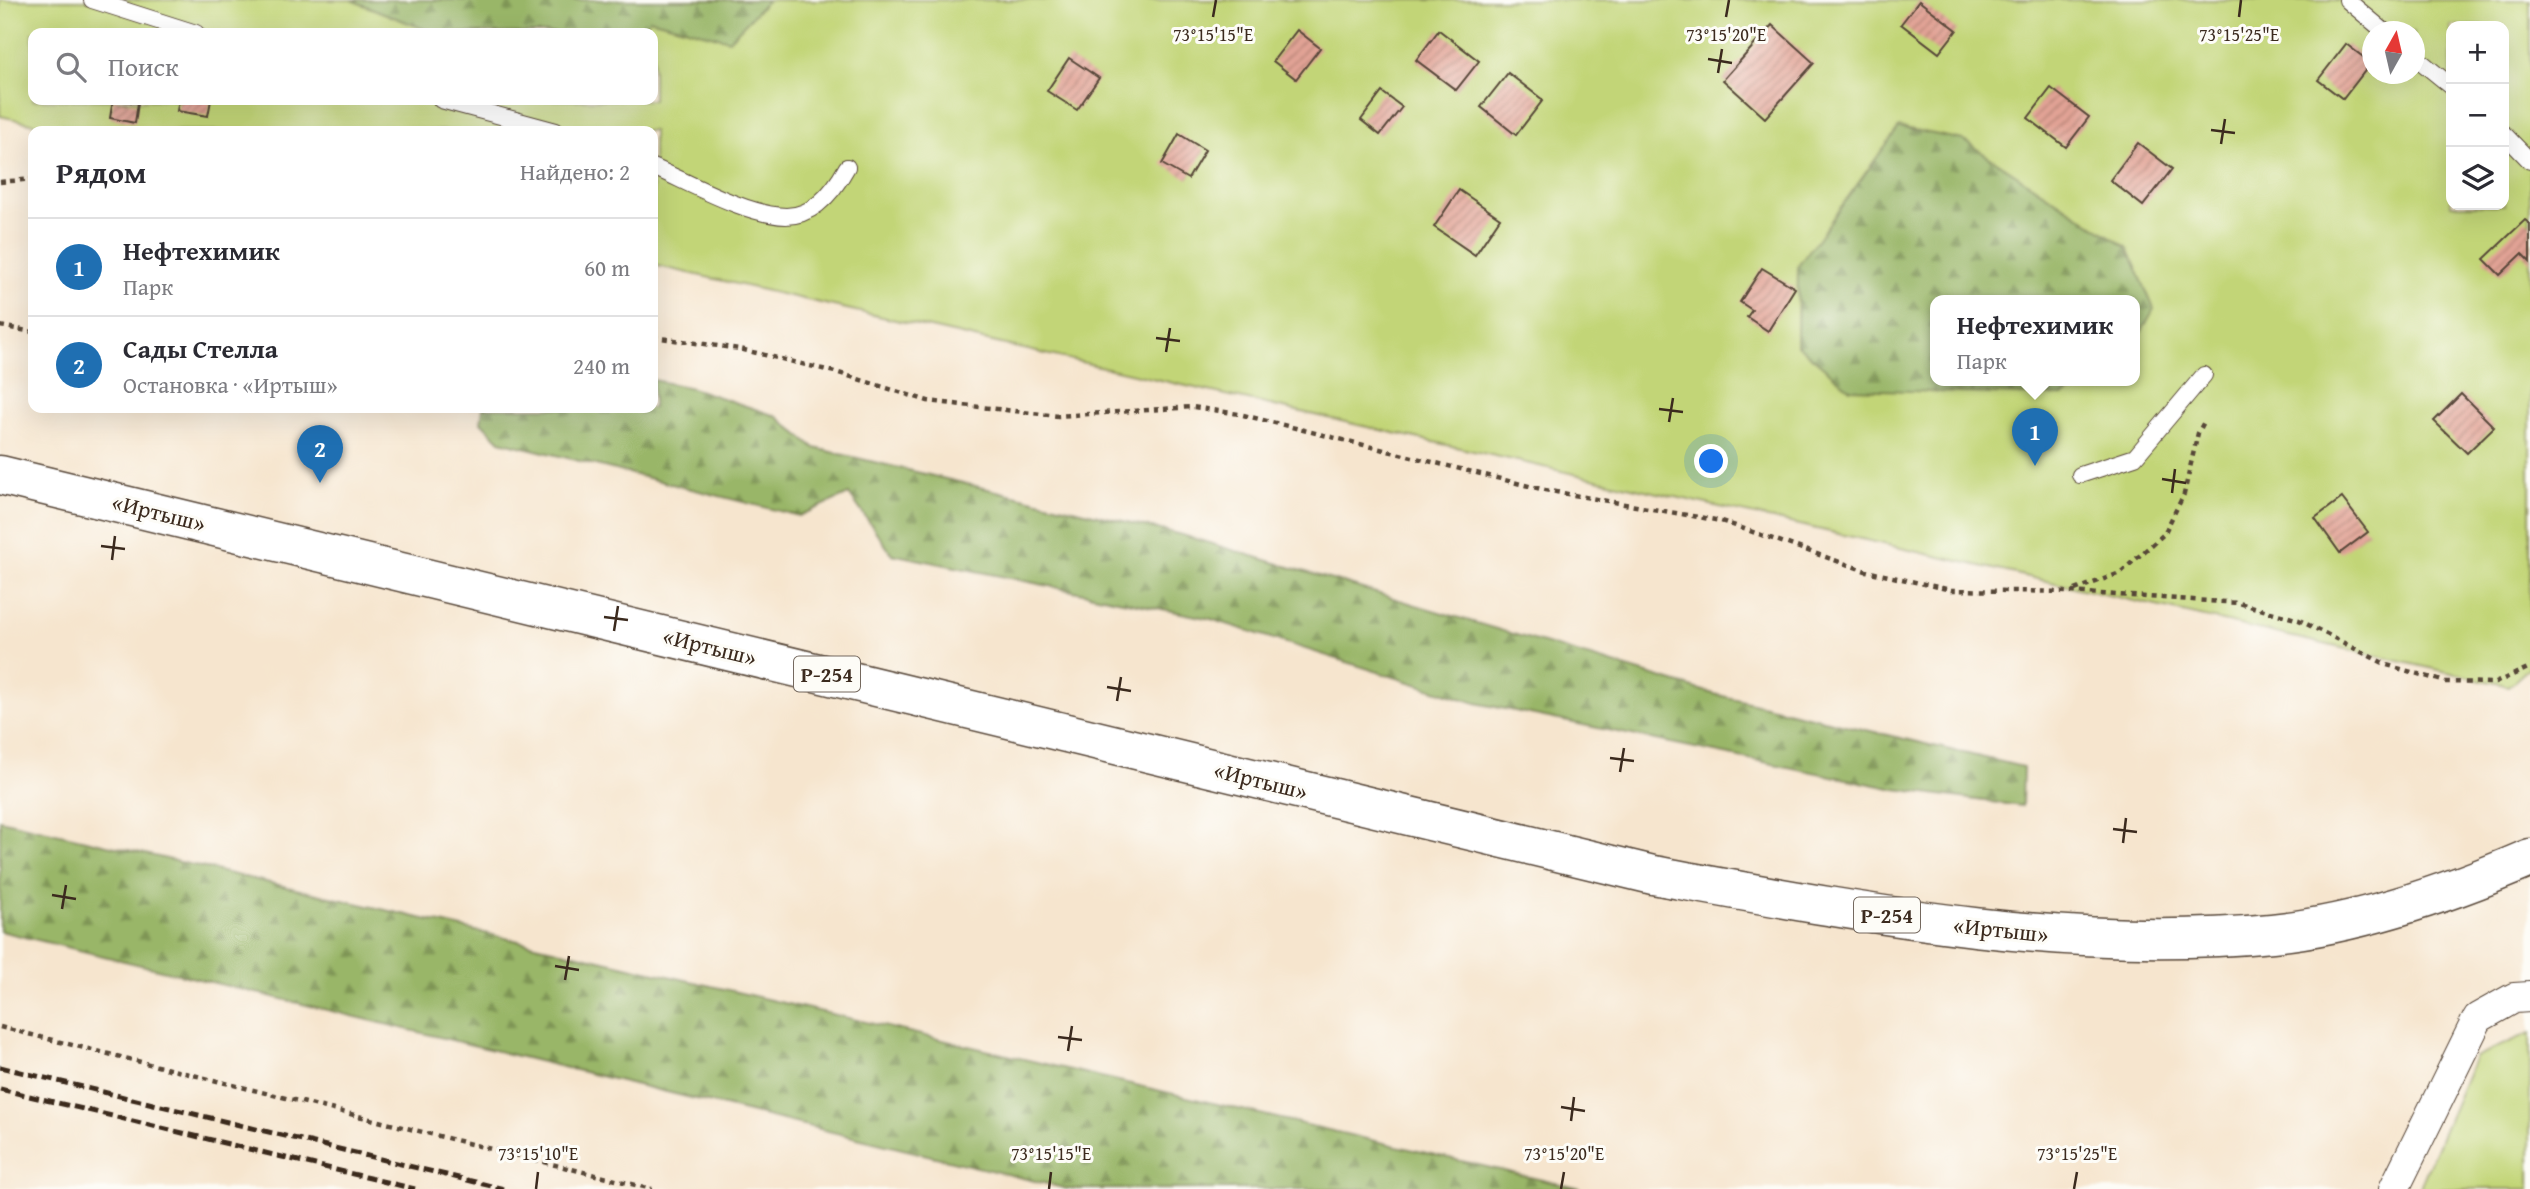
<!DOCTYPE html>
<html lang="ru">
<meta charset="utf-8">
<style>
body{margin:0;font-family:"Gentium Book Plus",serif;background:#f7f7f7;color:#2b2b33}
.controls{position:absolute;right:21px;top:21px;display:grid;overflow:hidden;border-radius:14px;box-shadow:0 7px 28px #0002}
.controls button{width:63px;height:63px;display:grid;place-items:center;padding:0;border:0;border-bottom:2px solid #e1e1e2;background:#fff;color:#2b2b33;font:35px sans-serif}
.compass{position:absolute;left:2362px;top:21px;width:63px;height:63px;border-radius:50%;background:#fff;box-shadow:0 7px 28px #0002;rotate:8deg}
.you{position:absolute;left:1712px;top:462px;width:24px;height:24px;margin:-18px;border:5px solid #fff;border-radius:50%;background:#1a73e8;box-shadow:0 0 0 10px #1a73e833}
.badge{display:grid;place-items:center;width:46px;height:46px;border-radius:50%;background:#1f6fb2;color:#fff;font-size:23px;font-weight:700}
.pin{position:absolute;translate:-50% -58px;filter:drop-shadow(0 2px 4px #0008)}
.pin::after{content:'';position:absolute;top:37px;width:24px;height:21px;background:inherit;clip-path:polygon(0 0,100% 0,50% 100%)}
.popup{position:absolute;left:1930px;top:295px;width:210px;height:91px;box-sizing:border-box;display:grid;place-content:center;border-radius:14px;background:#fff;filter:drop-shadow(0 2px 5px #0005);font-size:23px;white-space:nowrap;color:#7c7c81}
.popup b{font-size:26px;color:#2b2b33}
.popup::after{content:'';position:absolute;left:50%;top:100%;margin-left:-14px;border:14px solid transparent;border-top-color:#fff}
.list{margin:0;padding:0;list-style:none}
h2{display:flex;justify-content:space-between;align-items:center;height:91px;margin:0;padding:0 28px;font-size:30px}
h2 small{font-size:23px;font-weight:400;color:#7c7c81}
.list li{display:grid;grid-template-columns:46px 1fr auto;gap:21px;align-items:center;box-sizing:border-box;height:98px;padding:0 28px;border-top:2px solid #e1e1e2}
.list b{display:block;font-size:26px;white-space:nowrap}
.list p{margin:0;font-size:23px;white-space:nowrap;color:#7c7c81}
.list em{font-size:23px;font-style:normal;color:#7c7c81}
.icon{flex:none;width:38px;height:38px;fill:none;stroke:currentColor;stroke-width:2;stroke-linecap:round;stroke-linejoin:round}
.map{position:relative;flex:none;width:2530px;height:1189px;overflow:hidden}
.search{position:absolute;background:#fff;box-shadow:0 7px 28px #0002;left:28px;top:28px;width:630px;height:77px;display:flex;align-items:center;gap:18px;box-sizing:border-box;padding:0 24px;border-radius:14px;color:#7c7c81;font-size:26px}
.panel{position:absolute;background:#fff;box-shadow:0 7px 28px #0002;left:28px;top:126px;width:630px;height:287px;border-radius:14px}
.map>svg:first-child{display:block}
</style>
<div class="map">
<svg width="2530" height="1189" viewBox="0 0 2530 1189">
<defs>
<pattern id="forest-firs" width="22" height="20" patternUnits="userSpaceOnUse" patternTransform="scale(1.75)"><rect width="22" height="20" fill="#99b668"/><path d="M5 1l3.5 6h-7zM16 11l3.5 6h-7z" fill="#7e9455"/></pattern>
<pattern id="building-hatch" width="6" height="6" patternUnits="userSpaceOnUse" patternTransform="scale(1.75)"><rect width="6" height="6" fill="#e2a395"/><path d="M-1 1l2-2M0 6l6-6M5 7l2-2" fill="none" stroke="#b88579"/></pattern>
</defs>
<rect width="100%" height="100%" fill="#fdfcf7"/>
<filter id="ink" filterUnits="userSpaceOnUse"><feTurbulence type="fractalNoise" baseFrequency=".0143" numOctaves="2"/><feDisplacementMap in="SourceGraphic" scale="14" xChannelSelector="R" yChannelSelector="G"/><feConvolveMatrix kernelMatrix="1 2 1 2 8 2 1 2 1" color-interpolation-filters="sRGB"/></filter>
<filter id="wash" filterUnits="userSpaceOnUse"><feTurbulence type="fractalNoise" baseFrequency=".00686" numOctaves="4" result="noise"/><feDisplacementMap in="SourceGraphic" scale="28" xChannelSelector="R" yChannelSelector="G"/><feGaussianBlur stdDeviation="1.57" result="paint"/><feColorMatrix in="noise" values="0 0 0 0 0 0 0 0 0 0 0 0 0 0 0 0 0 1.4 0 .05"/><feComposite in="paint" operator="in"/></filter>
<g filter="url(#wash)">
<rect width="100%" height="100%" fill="#f6e5ce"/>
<path fill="#c2d577" stroke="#7e804a" stroke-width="2" fill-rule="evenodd" d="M0,0H2530V667L2509,686L653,265V131H66L0,116ZM2451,26H2504V205H2451ZM2372,32H2414V74H2372ZM33,33H653V100H33ZM1935,300H2135V380H1935Z
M2530,1033V1189H2419L2475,1057Z"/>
<path fill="url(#forest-firs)" stroke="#6a7043" stroke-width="2" d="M351,0H768L729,40L649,19L644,33H434Z
M1899,127L1963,140L2128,248L2154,309L2135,343V300H1935V380H2093L2062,396L1850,389L1797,345L1798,266Z
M653,380L692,388L776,416L815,448L1182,535L1714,694L2023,767L2022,806L1895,789L1476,703L1211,619L892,554L849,494L799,516L500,441L481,422L483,408H653Z
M0,820L1581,1189H1068L0,931Z"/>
<g id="blocks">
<path fill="url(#building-hatch)" d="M1919,1L1957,30L1939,53L1901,24Z
M1772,25L1814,63L1765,118L1723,80Z
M1297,30L1320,48L1296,79L1273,61Z
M1439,30L1479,61L1456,90L1416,60Z
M2346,44L2371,63L2343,99L2318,80Z
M1069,58L1099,78L1077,110L1047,91Z
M1508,73L1543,100L1516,135L1481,107Z
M2051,88L2089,117L2066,147L2028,118Z
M1382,92L1402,107L1380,135L1361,120Z
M113,100L138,103L135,123L110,118Z
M179,100H211L208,116L177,111Z
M1179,134L1205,150L1188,179L1162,164Z
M2138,143L2172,169L2143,206L2110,180Z
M1459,190L1500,218L1475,255L1434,227Z
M2525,220L2530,224V262L2522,254L2500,275L2484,259Z
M1762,268L1795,288L1768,331L1747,317L1752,310L1740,302Z
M2461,394L2494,427L2467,453L2434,421Z
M2342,498L2368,532L2340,553L2315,518Z"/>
</g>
</g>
<g filter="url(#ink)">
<use href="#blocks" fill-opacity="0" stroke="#574638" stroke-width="2"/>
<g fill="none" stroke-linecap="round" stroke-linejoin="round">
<defs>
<path id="service" d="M92,0L196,33
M2347,0L2385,32
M2414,56L2451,86
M441,100L556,131
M2504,134L2530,161
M653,167C690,183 746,215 786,216C815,216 835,189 847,167
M2080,475L2135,457L2204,375"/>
<path id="minor" d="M2394,1189L2478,1018L2514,998L2530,997"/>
<path id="primary" d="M0,475L1653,875C1857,912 2064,953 2272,933C2360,924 2449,893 2530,858"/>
</defs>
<use href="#service" stroke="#574638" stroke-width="18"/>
<use href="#minor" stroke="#574638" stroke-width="32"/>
<use href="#primary" stroke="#574638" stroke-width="41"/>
<path stroke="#574638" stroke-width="4.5" stroke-dasharray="5 5" stroke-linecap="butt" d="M0,182L33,179
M0,326L33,332
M653,337L740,349L839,373L928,401L1058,416L1193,407L1239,414L1545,490L1721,521L1866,571L1951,590L2071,592L2239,603L2299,620L2387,665L2446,682L2495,683L2530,667
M2075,590L2120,573L2164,534L2184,494L2198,433L2205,420
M0,1027L652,1189"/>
<use href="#service" stroke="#fff" stroke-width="16"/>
<use href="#minor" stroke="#fff" stroke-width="30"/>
<use href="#primary" stroke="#fff" stroke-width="38"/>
<path stroke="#3b2a1e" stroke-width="5" stroke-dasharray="10 5" stroke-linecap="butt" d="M0,1067L504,1189
M0,1089L415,1189"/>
</g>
</g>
<path fill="none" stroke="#3b2a1e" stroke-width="2.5" d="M1213,17L1216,0M1726,17L1729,0M2239,17L2241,0M1708,59L1732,63M1718,73L1722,49M2211,130L2235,133M2221,144L2225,119M1156,338L1180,341M1166,352L1170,328M1659,409L1683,412M1669,422L1673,398M2162,479L2186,483M2172,493L2175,469M101,546L125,549M112,560L115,536M604,617L628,620M614,631L618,606M1107,687L1131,691M1117,701L1121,677M1610,758L1634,761M1620,772L1624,748M2113,829L2137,832M2123,843L2126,818M52,895L76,899M62,909L66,885M555,966L579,970M565,980L569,956M1058,1037L1082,1040M1068,1051L1072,1026M1561,1107L1585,1111M1571,1121L1574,1097M536,1189L538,1172M1049,1189L1051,1172M1561,1189L1564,1172M2074,1189L2077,1172"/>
<g text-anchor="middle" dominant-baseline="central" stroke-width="6" stroke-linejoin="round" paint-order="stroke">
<g fill="#fdfcf7" stroke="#75695f" stroke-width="2">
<rect x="794" y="656.5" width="66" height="35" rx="5"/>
<rect x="1854" y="897.5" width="66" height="35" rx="5"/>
</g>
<g font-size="21" font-weight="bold" fill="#3b2a1e">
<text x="827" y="674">Р-254</text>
<text x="1887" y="915">Р-254</text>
</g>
<g font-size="23" fill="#3b2a1e" stroke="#fdfcf7">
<text transform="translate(159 512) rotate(14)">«Иртыш»</text>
<text transform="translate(710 646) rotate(14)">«Иртыш»</text>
<text transform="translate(1261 780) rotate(14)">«Иртыш»</text>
<text transform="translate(2001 929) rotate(6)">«Иртыш»</text>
</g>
</g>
<g font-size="18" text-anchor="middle" fill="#3b2a1e" stroke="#fdfcf7" stroke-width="6" stroke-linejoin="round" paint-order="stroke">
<text x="1213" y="41">73°15'15"E</text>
<text x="1726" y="41">73°15'20"E</text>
<text x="2239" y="41">73°15'25"E</text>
<text x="538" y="1160">73°15'10"E</text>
<text x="1051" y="1160">73°15'15"E</text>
<text x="1564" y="1160">73°15'20"E</text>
<text x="2077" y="1160">73°15'25"E</text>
</g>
</svg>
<div class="controls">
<button>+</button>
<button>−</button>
<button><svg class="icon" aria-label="layers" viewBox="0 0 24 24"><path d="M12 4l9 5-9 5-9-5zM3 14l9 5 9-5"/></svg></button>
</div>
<svg class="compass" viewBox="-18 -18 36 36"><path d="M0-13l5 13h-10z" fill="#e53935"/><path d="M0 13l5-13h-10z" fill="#7c7c81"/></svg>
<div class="you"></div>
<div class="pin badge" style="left:2035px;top:466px">1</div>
<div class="popup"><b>Нефтехимик</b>Парк</div>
<div class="pin badge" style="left:320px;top:483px">2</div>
<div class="search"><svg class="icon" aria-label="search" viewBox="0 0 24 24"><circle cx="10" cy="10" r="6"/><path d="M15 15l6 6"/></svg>Поиск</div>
<section class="panel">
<h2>Рядом<small>Найдено: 2</small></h2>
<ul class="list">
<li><span class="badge">1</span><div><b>Нефтехимик</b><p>Парк</p></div><em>60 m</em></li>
<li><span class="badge">2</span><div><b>Сады Стелла</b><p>Остановка · «Иртыш»</p></div><em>240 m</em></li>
</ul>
</section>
</div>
